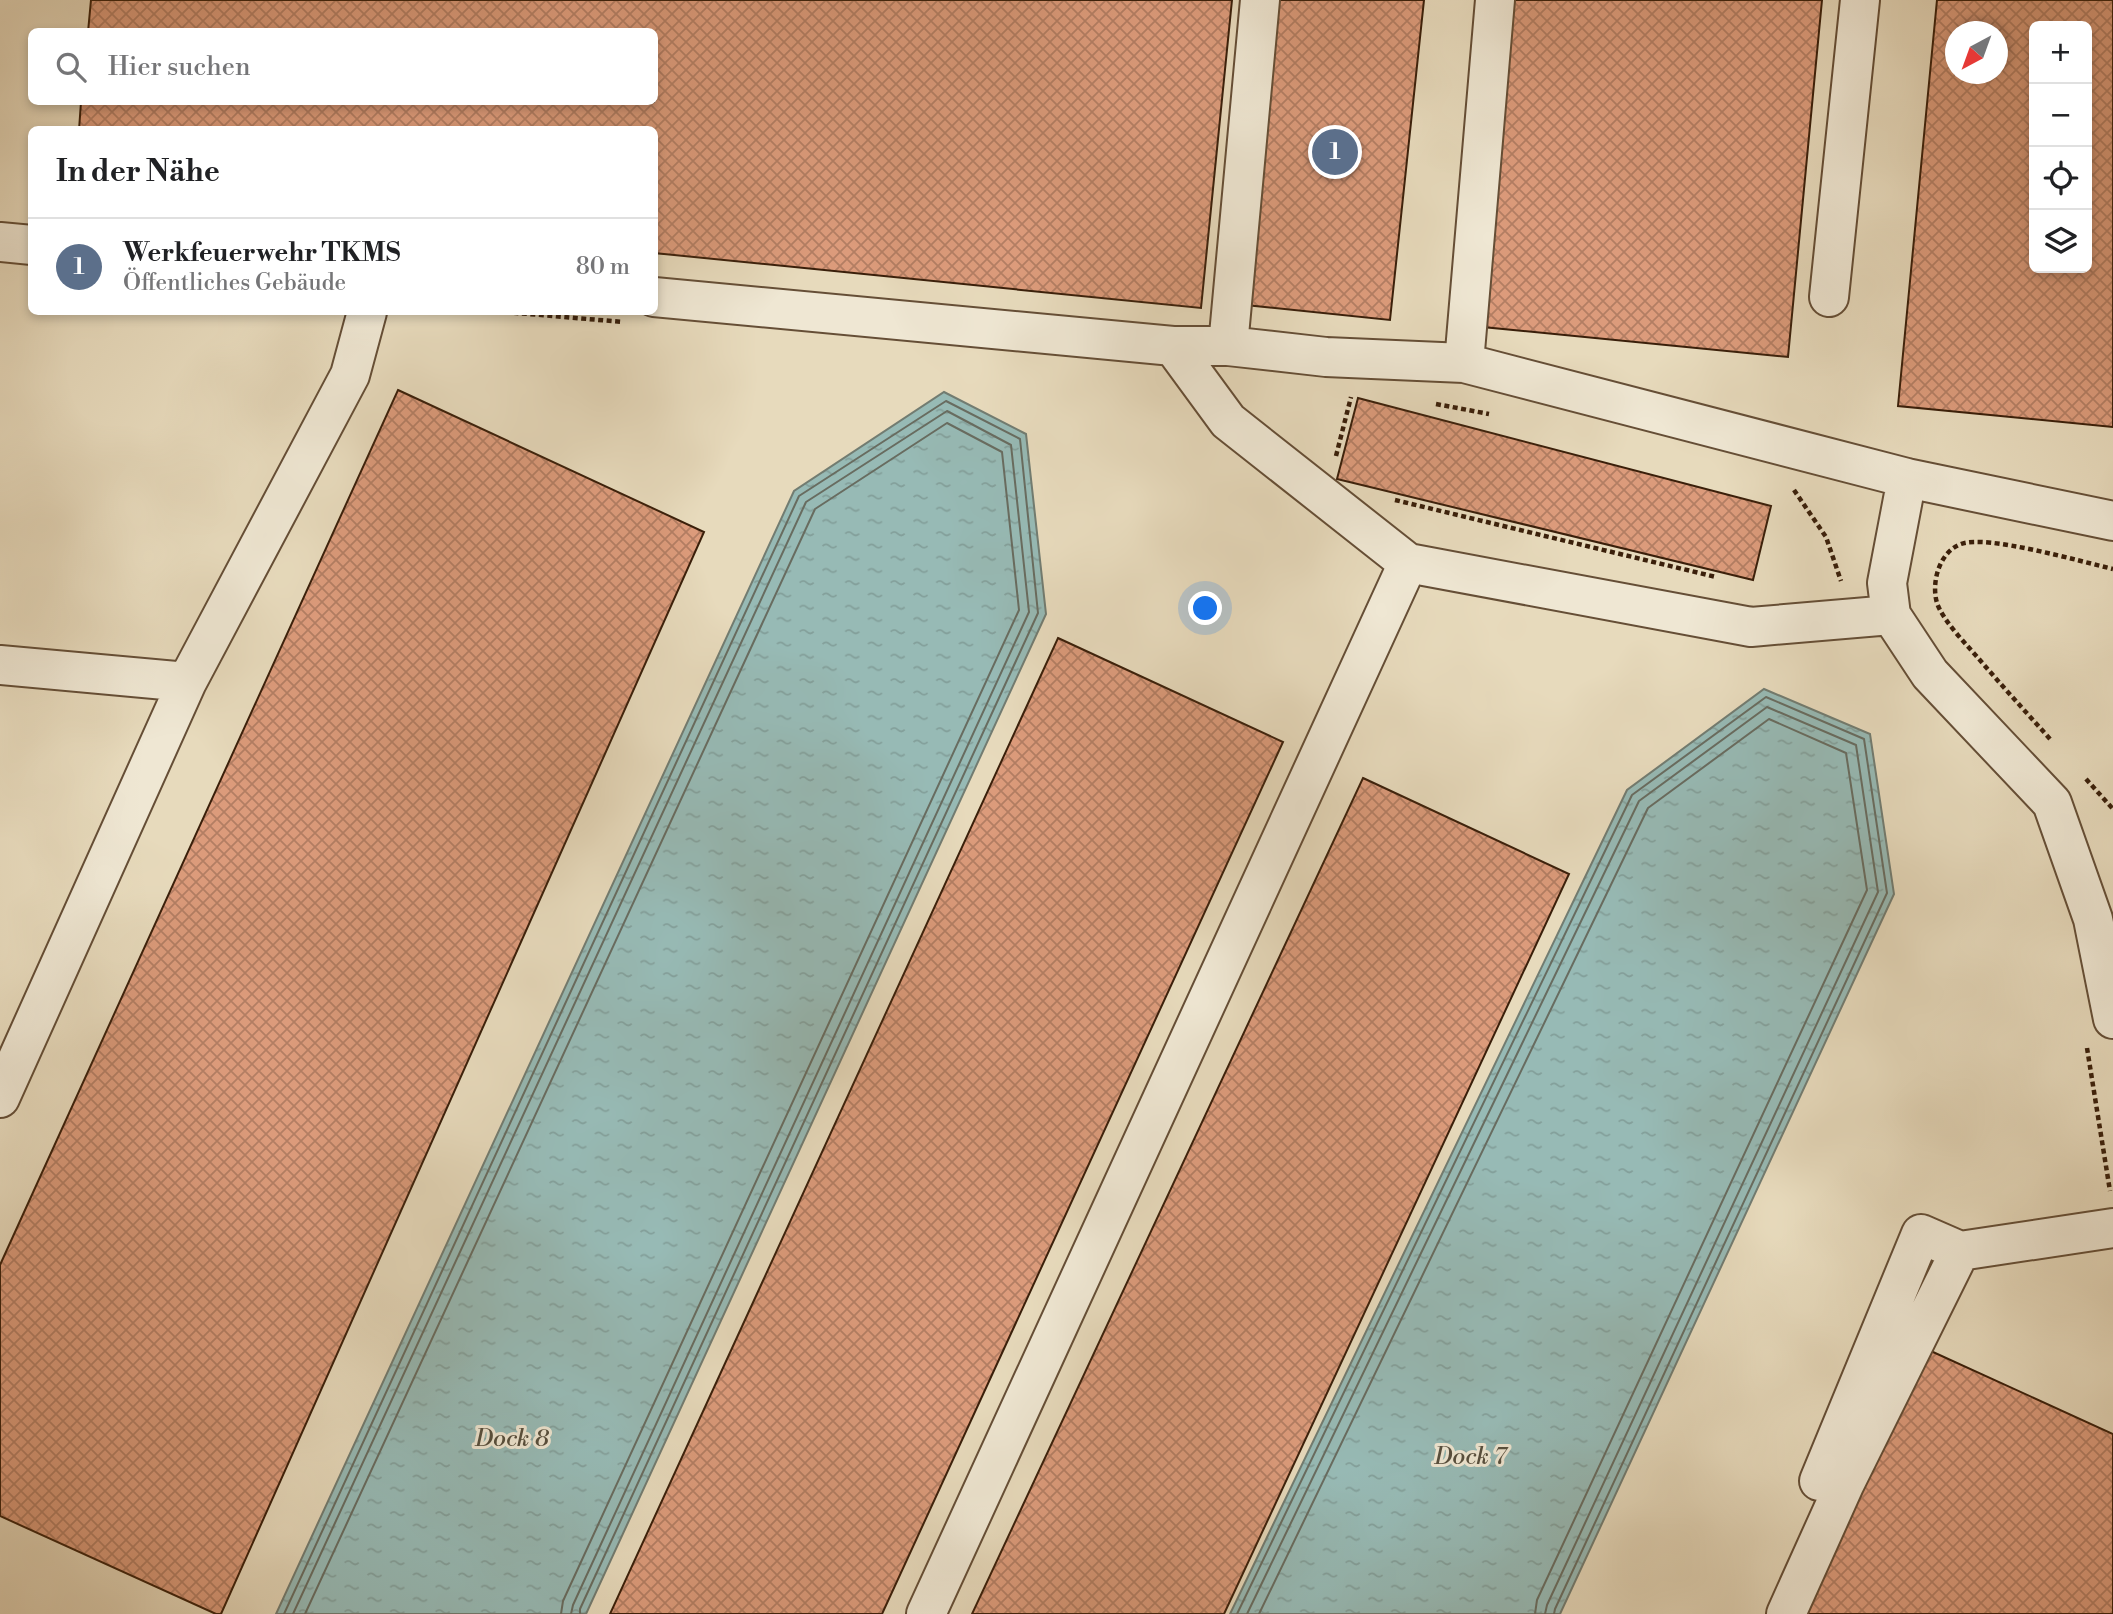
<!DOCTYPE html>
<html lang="de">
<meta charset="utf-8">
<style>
body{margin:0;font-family:"Libre Bodoni",serif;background:#f6f6f6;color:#202124}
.controls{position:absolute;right:21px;top:21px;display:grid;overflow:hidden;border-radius:10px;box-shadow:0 4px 10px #0003}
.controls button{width:63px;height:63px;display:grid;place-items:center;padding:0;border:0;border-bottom:2px solid #e0e0e0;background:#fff;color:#202124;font:35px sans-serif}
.compass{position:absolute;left:1945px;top:21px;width:63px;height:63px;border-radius:50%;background:#fff;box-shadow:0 4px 10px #0003;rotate:221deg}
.you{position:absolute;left:1206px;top:609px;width:24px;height:24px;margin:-18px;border:5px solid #fff;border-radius:50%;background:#1a73e8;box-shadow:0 0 0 10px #1a73e833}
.badge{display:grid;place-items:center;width:46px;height:46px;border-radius:50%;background:#b45309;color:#fff;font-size:23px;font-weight:700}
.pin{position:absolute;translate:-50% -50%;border:4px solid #fff;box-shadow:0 2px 7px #0006}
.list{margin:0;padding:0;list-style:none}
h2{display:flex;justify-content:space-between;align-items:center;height:91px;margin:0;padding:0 28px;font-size:30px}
h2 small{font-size:23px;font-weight:400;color:#757577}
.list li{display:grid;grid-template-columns:46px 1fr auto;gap:21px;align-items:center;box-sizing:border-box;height:98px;padding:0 28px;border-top:2px solid #e0e0e0}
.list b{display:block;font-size:26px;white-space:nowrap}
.list p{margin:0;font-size:23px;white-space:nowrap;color:#757577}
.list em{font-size:23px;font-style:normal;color:#757577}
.icon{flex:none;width:38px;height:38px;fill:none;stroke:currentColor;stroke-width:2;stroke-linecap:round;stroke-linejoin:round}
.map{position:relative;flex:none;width:2113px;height:1614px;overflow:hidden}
.search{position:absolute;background:#fff;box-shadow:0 4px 10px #0003;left:28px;top:28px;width:630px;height:77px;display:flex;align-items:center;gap:18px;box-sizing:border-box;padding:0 24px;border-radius:10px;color:#757577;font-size:26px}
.panel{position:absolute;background:#fff;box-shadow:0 4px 10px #0003;left:28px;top:126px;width:630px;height:189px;border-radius:10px}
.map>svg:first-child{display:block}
</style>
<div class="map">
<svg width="2113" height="1614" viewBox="0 0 2113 1614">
<defs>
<pattern id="water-ripples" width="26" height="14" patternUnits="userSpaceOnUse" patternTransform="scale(1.75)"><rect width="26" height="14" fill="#97bab5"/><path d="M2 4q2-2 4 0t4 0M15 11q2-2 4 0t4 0" fill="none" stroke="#839f9a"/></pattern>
<pattern id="building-cross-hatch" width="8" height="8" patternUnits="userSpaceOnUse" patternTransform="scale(1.75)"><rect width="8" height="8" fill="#dc9b7b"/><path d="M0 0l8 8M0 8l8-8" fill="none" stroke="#b37e63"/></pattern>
</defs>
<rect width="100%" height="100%" fill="#e7dabc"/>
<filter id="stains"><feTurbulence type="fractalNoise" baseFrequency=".00286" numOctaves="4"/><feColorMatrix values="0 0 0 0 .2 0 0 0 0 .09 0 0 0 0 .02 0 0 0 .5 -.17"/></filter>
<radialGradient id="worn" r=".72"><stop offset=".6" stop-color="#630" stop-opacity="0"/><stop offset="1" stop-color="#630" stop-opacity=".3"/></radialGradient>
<path fill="url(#water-ripples)" stroke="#727c71" stroke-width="2" d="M944,392L1026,434L1046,614L586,1614H276L794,491Z
M1764,689L1870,734L1894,894L1560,1614H1230L1627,790Z"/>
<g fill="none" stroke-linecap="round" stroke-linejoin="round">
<path stroke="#686c60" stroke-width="2" d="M284,1614L799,496L946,401L1020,439L1038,613L580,1609V1614
M293,1614L806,502L947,411L1011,445L1029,612L573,1605L571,1614
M305,1614L815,509L947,423L1002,452L1019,610L563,1601L561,1614
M1237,1614L1632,795L1766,697L1864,739L1887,893L1555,1609L1554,1614
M1247,1614L1639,801L1767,707L1856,745L1878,892L1547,1605L1545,1614
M1259,1614L1648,808L1769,719L1846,753L1867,890L1537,1600L1535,1614"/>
</g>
<path fill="url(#building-cross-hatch)" stroke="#3a1f0a" stroke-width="2" fill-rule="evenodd" d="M91,0H1232L1201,308L654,253V130H79L81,102H654V32H88Z
M1278,0H1424L1390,320L1246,305Z
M1514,0H1822L1788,357L1483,327Z
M1937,0H2113V427L1898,406ZM2034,26H2087V268H2034ZM1955,32H1997V74H1955Z
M398,390L704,532L221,1614H216L0,1516V1265Z
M1358,398L1771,506L1753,580L1337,479Z
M1058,638L1283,742L882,1614H610Z
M1363,778L1569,874L1224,1614H972Z
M1922,1347L2113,1434V1614H1807Z"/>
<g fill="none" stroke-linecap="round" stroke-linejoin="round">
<defs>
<path id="minor" d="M0,242L32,245
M654,297L1173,346H1228L1326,357L1464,363L1907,478L2113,521
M1829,297L1860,0
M1173,346L1228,421L1408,563L1751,627L1891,615
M1228,346L1260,0
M1464,363L1495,0
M1907,478L1887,583L1891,615L1930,674L2052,803L2093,919L2113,1019
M0,665L187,682L350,375L367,312
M0,1098L187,682
M1819,1481L1921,1234L1960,1251
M926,1614L1408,563
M1786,1614L1845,1483L1960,1251L2113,1228"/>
</defs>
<use href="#minor" stroke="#654e36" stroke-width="42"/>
<path stroke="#3a1f0a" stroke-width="4.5" stroke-dasharray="5 3.5" stroke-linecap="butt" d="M505,312L623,322
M1436,404L1489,414
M1336,456L1351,397
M1794,490L1826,537L1841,581
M1395,500L1716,577
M2050,739C2026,712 2002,686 1979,659C1967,645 1943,621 1937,603C1931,583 1939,552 1961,544C1985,534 2083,562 2113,569
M2086,779L2113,809
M2087,1048L2110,1191"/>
<use href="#minor" stroke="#efe7d3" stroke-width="38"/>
</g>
<g text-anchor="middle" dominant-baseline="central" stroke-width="6" stroke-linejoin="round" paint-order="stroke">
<g font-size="24" font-style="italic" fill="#564e3d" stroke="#efe7d3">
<text x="512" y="1439">Dock 8</text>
<text x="1470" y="1457">Dock 7</text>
</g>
</g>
<rect width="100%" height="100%" filter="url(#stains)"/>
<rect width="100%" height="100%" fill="url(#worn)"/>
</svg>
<div class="controls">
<button>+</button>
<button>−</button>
<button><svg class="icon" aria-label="locate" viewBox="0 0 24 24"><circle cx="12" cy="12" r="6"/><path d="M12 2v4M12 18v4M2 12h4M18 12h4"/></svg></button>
<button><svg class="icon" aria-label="layers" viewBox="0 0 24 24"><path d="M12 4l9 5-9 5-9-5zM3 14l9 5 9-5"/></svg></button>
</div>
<svg class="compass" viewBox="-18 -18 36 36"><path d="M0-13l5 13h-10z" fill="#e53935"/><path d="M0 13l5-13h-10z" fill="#757577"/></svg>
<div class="you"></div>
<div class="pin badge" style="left:1335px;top:152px;background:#5c6f8a">1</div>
<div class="search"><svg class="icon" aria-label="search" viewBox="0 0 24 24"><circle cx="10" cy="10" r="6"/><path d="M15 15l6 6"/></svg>Hier suchen</div>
<section class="panel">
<h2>In der Nähe<small></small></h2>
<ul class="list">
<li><span class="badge" style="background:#5c6f8a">1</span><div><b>Werkfeuerwehr TKMS</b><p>Öffentliches Gebäude</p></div><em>80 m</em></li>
</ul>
</section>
</div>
